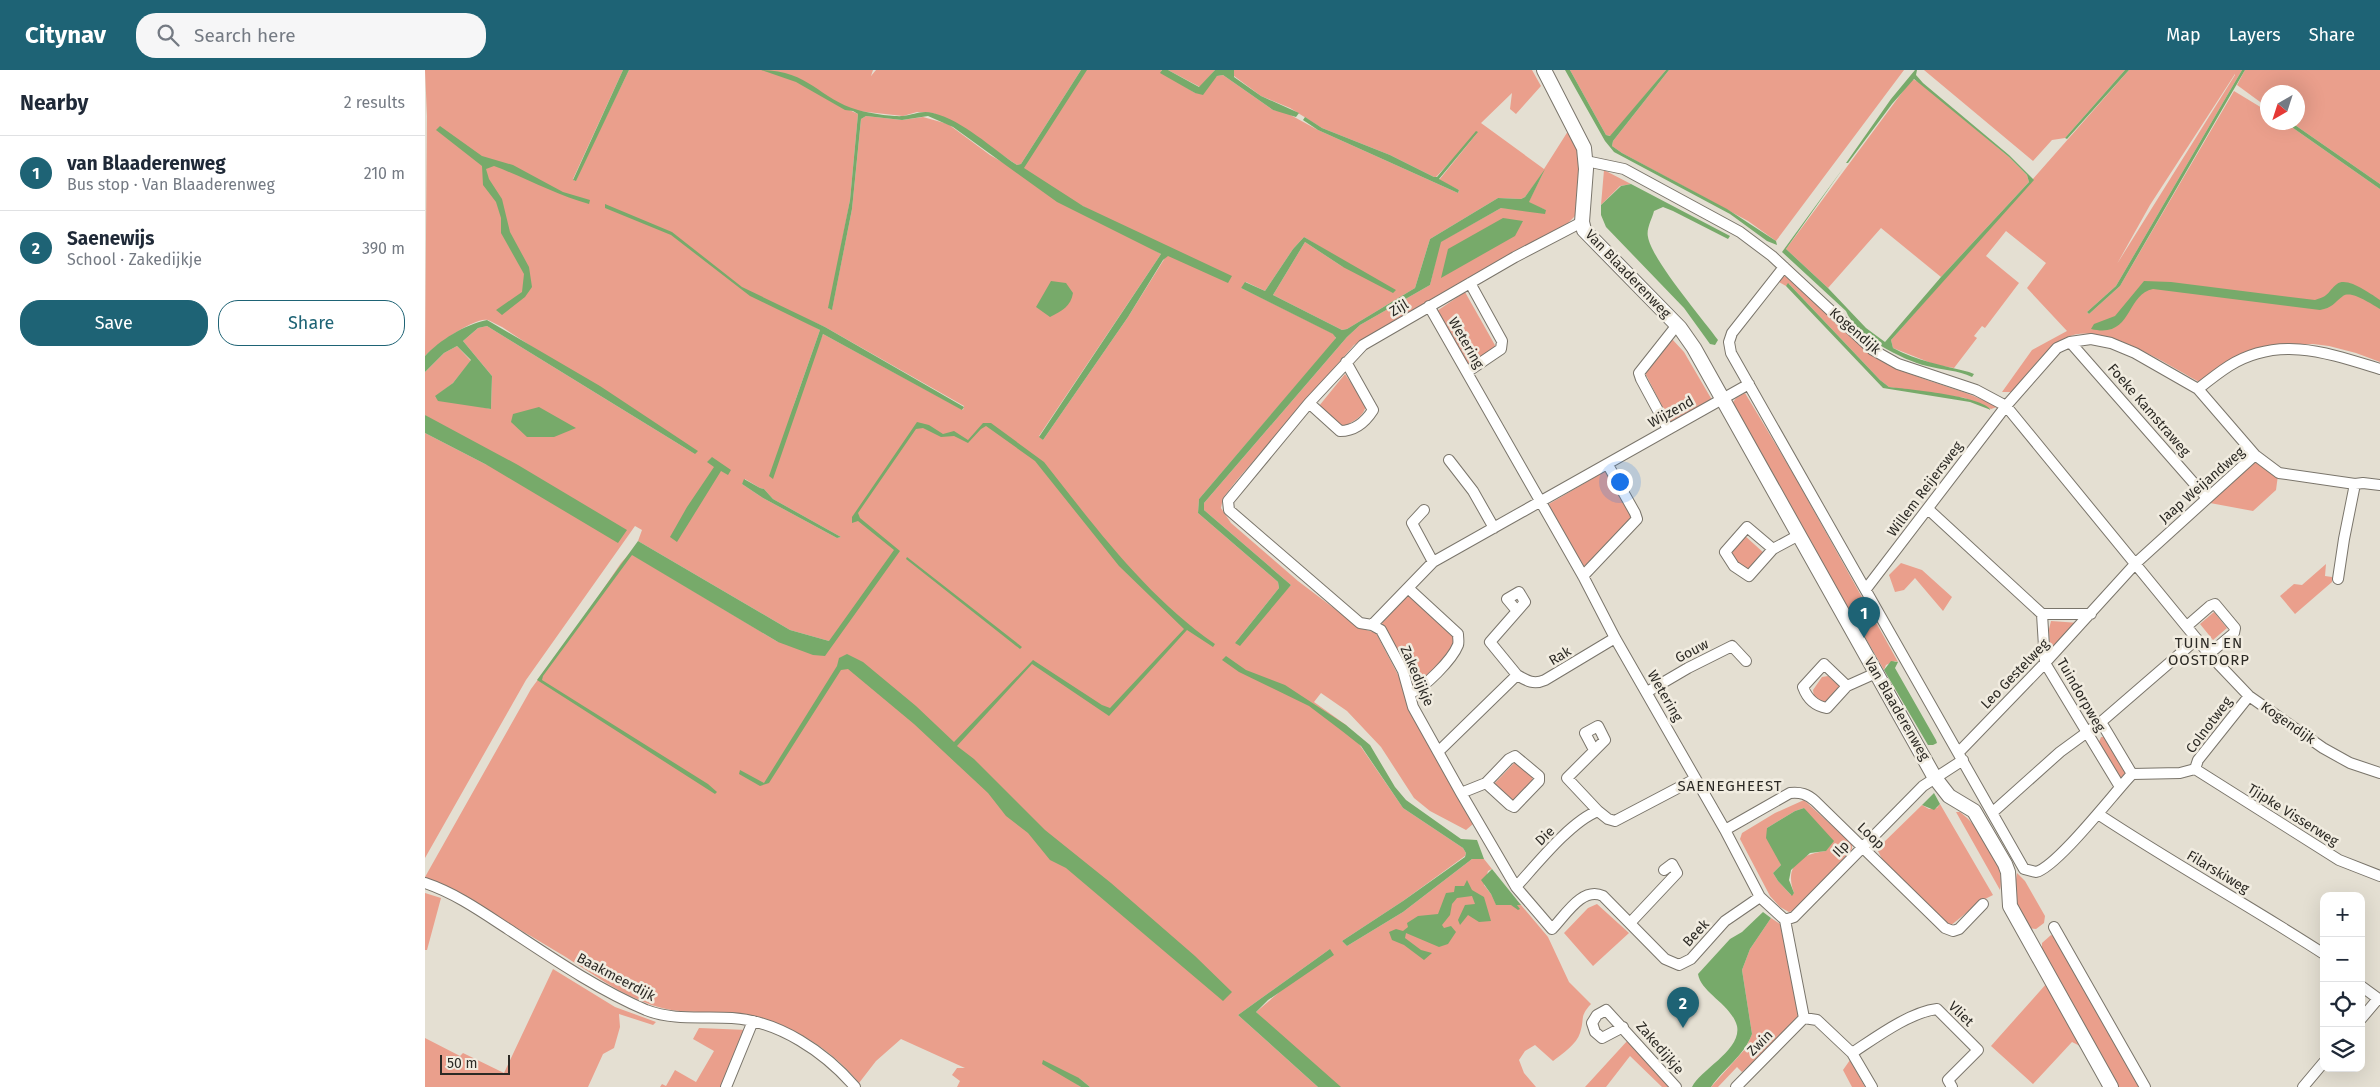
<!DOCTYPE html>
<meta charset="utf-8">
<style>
body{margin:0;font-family:"Fira Sans",sans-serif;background:#f6f6f7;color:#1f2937}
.controls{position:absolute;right:15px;bottom:15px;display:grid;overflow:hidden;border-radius:10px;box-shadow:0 5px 20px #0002}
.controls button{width:45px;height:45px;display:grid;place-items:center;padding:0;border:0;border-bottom:1px solid #e0e1e3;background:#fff;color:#1f2937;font:25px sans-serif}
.compass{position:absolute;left:1835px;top:15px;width:45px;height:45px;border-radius:50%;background:#fff;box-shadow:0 5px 20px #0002;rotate:219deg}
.scale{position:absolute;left:15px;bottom:12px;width:70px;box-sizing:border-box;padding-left:5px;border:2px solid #2c2a25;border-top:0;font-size:14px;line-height:18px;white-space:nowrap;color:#2c2a25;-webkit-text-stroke:4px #f1ece0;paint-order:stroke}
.you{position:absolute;left:1194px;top:411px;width:18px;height:18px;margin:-12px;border:4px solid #fff;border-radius:50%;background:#1a73e8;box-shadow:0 0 0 8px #1a73e833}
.badge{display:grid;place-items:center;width:32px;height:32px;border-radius:50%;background:#1e6375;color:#fff;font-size:16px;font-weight:700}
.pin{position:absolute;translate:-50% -41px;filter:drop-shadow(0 1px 2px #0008)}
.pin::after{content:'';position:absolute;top:26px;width:18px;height:15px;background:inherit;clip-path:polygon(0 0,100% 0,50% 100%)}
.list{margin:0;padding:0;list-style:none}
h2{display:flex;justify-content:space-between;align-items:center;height:65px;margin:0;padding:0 20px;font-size:21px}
h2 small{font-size:16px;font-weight:400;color:#747a83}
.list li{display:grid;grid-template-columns:32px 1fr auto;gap:15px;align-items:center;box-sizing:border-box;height:75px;padding:0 20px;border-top:1px solid #e0e1e3}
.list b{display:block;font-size:19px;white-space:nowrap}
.list p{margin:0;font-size:16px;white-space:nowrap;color:#747a83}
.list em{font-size:16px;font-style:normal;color:#747a83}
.actions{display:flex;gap:10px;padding:15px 20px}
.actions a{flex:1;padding:11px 0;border:1px solid #1e6375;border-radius:20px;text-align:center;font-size:18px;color:#1e6375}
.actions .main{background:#1e6375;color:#fff}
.icon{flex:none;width:28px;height:28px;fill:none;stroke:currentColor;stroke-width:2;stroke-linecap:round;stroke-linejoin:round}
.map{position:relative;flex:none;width:1955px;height:1017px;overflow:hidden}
header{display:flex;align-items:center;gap:30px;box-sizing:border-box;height:70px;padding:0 25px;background:#1e6375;color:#fff}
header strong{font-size:24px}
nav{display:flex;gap:28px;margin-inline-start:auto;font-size:18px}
.search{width:350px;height:45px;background:#f6f6f7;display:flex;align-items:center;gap:12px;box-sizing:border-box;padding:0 18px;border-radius:20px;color:#747a83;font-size:19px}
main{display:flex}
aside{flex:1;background:#fff}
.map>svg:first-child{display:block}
</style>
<header>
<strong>Citynav</strong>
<div class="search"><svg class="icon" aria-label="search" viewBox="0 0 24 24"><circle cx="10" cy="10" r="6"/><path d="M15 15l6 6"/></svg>Search here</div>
<nav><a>Map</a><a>Layers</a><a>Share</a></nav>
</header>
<main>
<aside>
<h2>Nearby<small>2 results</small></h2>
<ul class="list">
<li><span class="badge">1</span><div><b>van Blaaderenweg</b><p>Bus stop · Van Blaaderenweg</p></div><em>210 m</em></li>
<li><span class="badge">2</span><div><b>Saenewijs</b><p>School · Zakedijkje</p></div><em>390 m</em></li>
</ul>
<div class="actions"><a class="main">Save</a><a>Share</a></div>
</aside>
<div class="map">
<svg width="1955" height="1017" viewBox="0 0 1955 1017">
<rect width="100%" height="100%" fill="#e4dfd2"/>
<path fill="#ea9f8c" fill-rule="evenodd" d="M0,0H198L148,109L150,111L204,0H448L446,6L451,0H656L596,94L592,95L530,53L508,43L492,42L478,46L433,41L405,31L433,44L425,130L404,239H407L427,139L436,49L441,46L477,50L498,47L523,54L565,85L736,184L614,366L618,370L703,247L743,183L594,101L660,0H737L736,1L770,23L792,6L798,5L848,40L860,42L893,60L1033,123L1034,120L1014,110L1053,62L1011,107H1009L965,85L897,58L865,38L836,26L809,6V0H1107L1116,16L1091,44L1085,39L1087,23L1056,53L1119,99L1145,58L1154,85V94L1150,146L1143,153L929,275L812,410L798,428L796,438L806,453L873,511L935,558L951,563L982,622V633L1035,725L1048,754L1041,760L1005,741L989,728L956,677L922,641L896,623L889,632L921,655L978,738L1038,778L1041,783L1040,786L978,831L917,871L922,876L978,842L1047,789H1059L1067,799L1063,801L1059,815L1066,824L1071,834L1096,835L1123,867L1144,912L1166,934C1154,947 1160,948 1155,963C1152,974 1137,984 1128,991L1110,975L1100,981L1094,990L1099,1003L1111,1017H904L831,942L905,879L813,945L893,1017H665L654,1008L647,1011L656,1017H532L535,1011L527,1005L532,998H540L476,969L451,991L434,1013C404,975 352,945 304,943C269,941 247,945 214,930C185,918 157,896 129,880C87,854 43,831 0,807L106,619L162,543L196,493L205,483L353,572L404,571L365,560L213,471L217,460L210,456L101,610L0,788V363L62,395L0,345V302L19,283L32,276L46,291L28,313L10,327L66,339L67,306L38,271L53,258L62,256L270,384L77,257C72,255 68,252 63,250C50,246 8,277 0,286L2,46ZM1118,103L1103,133L1121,140L1076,138L1015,172L1005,215L935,255L922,267L779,433V440L866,515L810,573L854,518L853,512L773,443L774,429L911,269L909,264L816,218L821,212L840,221L868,179L879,167L920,192L918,197L880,172L848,225L917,260L922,259L990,218L1005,169L1073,128L1096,129L1100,127ZM337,229L400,257L539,336L538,340L398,264L367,340L395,260ZM320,409L335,418L339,419L348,429L416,467L412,468L338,428L317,414Z
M743,0H790L775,17Z
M1145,0H1241L1186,66L1181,65Z
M1244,0H1479L1351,171L1323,151L1197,83L1187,76L1188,71Z
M1499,0H1700L1640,68L1627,70L1608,91Z
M1704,0H1817L1691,216L1662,242L1664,244L1695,216L1809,21L1842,41V52L1861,53L1955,119V292L1931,283L1904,276L1888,274L1853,276L1776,313C1745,297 1676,249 1641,268C1619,279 1603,304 1587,322H1577L1607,280L1642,261L1602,218L1621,193L1581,161L1561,186L1594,213L1560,258L1557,256L1549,266L1552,268L1529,298L1511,295L1468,278L1466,270ZM1810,4V5L1692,194L1725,135Z
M1820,0H1955V114L1867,53L1872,52V22H1842V37L1812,15Z
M1487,9L1494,12L1584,87L1602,105L1604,112L1516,207L1456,158L1403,218L1361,179Z
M1179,100L1206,114L1195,116L1176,135Z
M1358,206L1363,207C1395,236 1440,285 1479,301C1510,315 1542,320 1572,337L1566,339L1540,328L1464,317L1455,310L1364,214L1361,216L1352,211Z
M1040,222L1071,277L1042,296L1009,243Z
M1247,269L1259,282L1287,330L1245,352L1219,301Z
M920,304L941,335C939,347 929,350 919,357L894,336Z
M1320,323L1369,405L1473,592L1470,591L1461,595L1459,600L1306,335L1311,328Z
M1829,390L1853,405L1851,420L1828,441L1785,433L1792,427L1793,422L1798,421Z
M1182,400L1209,449L1158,501L1128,450L1124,434Z
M1319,465L1340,484L1326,499H1320L1306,489L1304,482Z
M1476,493L1497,500L1527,527L1518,541L1490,508L1479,520L1470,522L1464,505Z
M1901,494L1900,506L1907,507V512L1870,544L1855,526L1869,514L1877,515Z
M983,524L1034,572L1031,583L989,618L957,553Z
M1789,542L1802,558L1788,570L1775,554Z
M1626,551L1654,553L1625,582L1624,559Z
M1403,606L1416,618L1402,633L1398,634L1389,627L1388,620L1397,607Z
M1676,667H1680L1702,703L1699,708L1694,709L1676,677L1674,672Z
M1090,692L1107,706L1108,714L1090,732L1082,729L1069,714Z
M1379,730L1427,774V779L1372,840L1364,842L1355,837L1345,826L1315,769L1317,763L1350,743ZM1379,738L1401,781C1375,784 1359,796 1369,823L1366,825L1353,811L1348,803L1356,795L1342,758L1370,741Z
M1515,734L1568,825L1556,831L1525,856L1459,793L1453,781L1455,776L1497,735L1504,739L1512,738Z
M1531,742H1535C1556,758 1581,794 1575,820Z
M1592,803L1600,811L1620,846L1619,853L1611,859L1602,858C1589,837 1588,827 1592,803Z
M0,823L16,828L2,880H0Z
M1172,834L1204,863L1168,896L1139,863L1163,838Z
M1346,848L1355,854L1374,945L1368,956L1317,1002L1312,997L1293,1017H1286L1321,978L1327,964L1317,900L1325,879Z
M1626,865L1630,867L1716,1017H1693L1617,883V873Z
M128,899L190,937L231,952L228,955L194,944L195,957L189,978L178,984L163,1017H0V968L35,986L38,983L79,1003Z
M1622,913L1657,977L1647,972L1608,1014L1566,976Z
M274,958L322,960L298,1017H235L237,1014L241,1016L250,1000L271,1012L289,981L268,969Z
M1203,970L1245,1017H1237L1205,986L1181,1017H1160Z
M1425,990L1440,1017H1427L1418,1000Z"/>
<path fill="#77aa6a" d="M198,0H204L151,111L148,110Z
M336,0C384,0 394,29 433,40C442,43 468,47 478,46C489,45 496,40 508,43C539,51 566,78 592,95L596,94L656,0H662L599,98L658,136L807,206L803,213L743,186L738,190L703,247L618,370L614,367L736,184L632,132L528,57L503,46L477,50L441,46L436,49L427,139L407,240L403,238L425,130L433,44L428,41L420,40L371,12Z
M737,0H743L774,17L790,0H809V7L836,26L874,43L871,47L848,40L798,5L792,6L778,25L770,23L735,3Z
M1140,0H1145L1181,65L1185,66L1241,0H1244L1188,71L1187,76L1197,83L1302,139L1351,171L1352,175L1342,171L1305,144L1189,82L1180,71Z
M1490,0H1492L1491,5L1498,13L1584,85L1609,110L1466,270L1468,278C1492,291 1517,295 1544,302L1549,304L1547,307C1533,300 1517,300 1502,296C1477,290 1431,266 1421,241L1357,182L1419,97L1361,179L1403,218L1441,258L1460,272L1516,207L1604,112L1602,105L1584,87L1489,9L1467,34L1423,93H1421L1466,29Z
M1700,0H1704L1642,69L1640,68Z
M1817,0H1820L1695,216L1664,244L1662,242L1691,216Z
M880,47L897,58L965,85L1009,107H1012L1051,61L1053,62L1014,109L1034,120L1033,123L893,60L878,50Z
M1861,53H1867L1955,114V119Z
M15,56L57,86L88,95L138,122L165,130L164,134C131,125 101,108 69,96L61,99L64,109L77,129L85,162L104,197L107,217L100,227L77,245L71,240L97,222L99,204L76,163V148L71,132L58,115L57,96L11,60Z
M1120,99L1104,132L1121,140L1120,144L1076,138L1016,172L1005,215L935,255L922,267L779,433V440L866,515L815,576L810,573L854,518L853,512L773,443L774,429L911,268L908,264L816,218L820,212L840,221L868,179L879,167L971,220L968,223L918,197L880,172L848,225L917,260L922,259L990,218L1005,169L1073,128L1096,129L1100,127Z
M1206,114L1305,166L1303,169L1248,141L1238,137L1229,141C1227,149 1221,159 1223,167C1227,190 1277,248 1293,270L1290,275L1285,274L1259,238L1181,157L1176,145V135L1196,116Z
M180,134L247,162L317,217L400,257L539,337L537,340L398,264L348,409L344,406L395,260L325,226L246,165L180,138Z
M1078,148L1098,151L1090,166L1016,208L1023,179Z
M626,211L641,213L648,223C646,236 637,241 625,247L611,237Z
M1719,211L1746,212L1890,230C1906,225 1901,223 1912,214C1922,206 1946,224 1955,230V239C1947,235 1927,220 1918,226C1909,233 1907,238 1895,240L1728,219C1700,225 1708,269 1666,259L1669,254L1690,246Z
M1363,213L1455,310L1464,317C1483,319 1557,326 1566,340L1545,332L1458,318L1361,216Z
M62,250L175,316L273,381L270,384L62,256L53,258L38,271L67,306L66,339L13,331L10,326L28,313L46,290L32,276L19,283L0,302V286C15,270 39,255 62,250Z
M114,337L151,358L129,367H102L86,352L88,344Z
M0,345L93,395L202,460L193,473L62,395L0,363Z
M492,352L504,355L518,364L529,361L543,370L558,353H566L619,392C671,458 721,526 790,574L788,577L762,560L684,646L607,594L532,676L549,689L620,760L686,813L770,886L807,922L798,931L641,798L625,790L603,763L581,746L563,723L489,654L423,599L416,600L344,713L335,716L314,704L315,700L339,713L412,596L414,588L422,584L438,592L491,636L529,672L608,590L677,635L685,638L759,559L694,496L610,391L561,356L556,359L543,373L529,366L516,367L498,358L491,359L433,443L435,448L475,481L400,586L388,585L353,572L207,485L118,606L117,610L283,714L292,722L290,724L112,610L213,471L365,560L404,571L469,480L433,451L427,453V447Z
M287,387L306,400L303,405L296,401L252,472L245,467L262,437L289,397L282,392Z
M319,409L335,418L339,419L348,429L416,467L412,468L338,428L317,414Z
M482,487L597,577L595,579L481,489Z
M801,586L821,600L860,615L921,655L945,675L970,717L981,730L1036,769L1052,770L1059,789H1047L978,842L922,876L917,871L978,831L1040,787L1041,783L1038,778L978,738L936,676L917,661L884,636L814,602L797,590Z
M1466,591L1473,592L1470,598L1511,670L1512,673L1508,675H1503L1459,600Z
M1509,723L1515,734L1509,740L1497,735Z
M1379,738L1409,771L1401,781L1385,783L1366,800L1364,810L1369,823L1367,826L1353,811L1348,803L1356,795L1341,768L1342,758L1370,741Z
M1067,799L1096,835H1092L1095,839L1093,840L1086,835H1071L1066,824L1056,810Z
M1042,810L1047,820L1059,827L1066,851L1054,852L1043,845L1035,855L1033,850L1040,835L1050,834L1047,826L1032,828L1027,834L1025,845L1017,855L1019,858L1026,856L1031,862L1023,874L1014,877L981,863L980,868L996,880L1007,883L999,890L979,875L967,870L964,862L971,859L978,861L983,857L982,853L993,846L1013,844L1021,823L1029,822L1030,816H1039Z
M1338,842L1346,848L1325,879L1317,900L1327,964C1319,986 1299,998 1286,1017H1267C1276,999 1317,980 1312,956C1306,934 1276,923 1273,904L1305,869L1317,862Z
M905,879L909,885L843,930L831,942L916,1017H893L813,945Z
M618,990L654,1008L665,1017H656L617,994Z"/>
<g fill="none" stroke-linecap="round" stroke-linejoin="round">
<defs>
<path id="minor" d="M1161,91L1199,99L1315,162L1347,186L1448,280L1473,294L1551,320L1581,336L1784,584L1824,626L1898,678L1925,693L1955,703
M1157,152L1090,187L938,275L884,333L803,431L804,440L935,553L947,555L956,560L978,601L988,637L1036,723L1091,817L1127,859C1140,846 1157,816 1178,826L1240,889L1254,895L1266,889L1300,851L1335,827
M1359,197L1307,263L1304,272L1306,283L1599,799L1611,802C1632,797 1689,723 1707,704L1755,703L1770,699
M1004,236L1158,506L1190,568L1300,760L1335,827L1360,850L1379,948L1392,950L1427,983L1447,1017
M1645,272L1781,427
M1042,302L1076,279L1077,271L1045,213
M1773,319C1783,311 1793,303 1804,296C1854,265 1903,283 1955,299
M884,333L915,361C930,361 941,351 948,340L921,292
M1243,359L1216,309L1214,303L1252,255
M1024,390L1048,421L1069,458
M1503,439L1617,544L1620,593L1695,717
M999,440L987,453L1008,492
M1348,479L1324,506L1309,496L1300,482L1322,457L1348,479L1374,465
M1158,506L1212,449L1210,443L1183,395
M1913,509L1919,469L1930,414
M983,518L1033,564C1033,568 1034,572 1033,575C1027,590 1000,617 986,623
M1441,519L1581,336L1632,278L1645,272L1666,269L1686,273L1710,283L1773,319L1830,385
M1617,544H1666
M947,555L1008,492L1324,314
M1762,556L1785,536L1790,534L1810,558L1809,563L1784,584
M1092,605L1065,572L1100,532L1094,522L1082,529L1092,541
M1422,616L1402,638C1390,636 1382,628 1378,617L1399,594L1422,616L1451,603
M1222,622L1263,598L1307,576L1321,591
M1676,652L1707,704
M1169,680L1160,663L1173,656L1180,670L1142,708L1173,741
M1014,681L1092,605C1102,611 1109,615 1120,610L1190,568
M1534,682L1620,593L1711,493L1830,385L1854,403L1930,414L1938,413L1955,415
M1770,699L1914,790L1955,806
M1770,699L1773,690L1824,626
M1036,723L1061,713L1084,689L1090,686L1114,706V711L1089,737L1085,735L1061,713
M1568,742L1635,682L1676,652L1772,569
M1673,744C1747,793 1825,836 1899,884
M1300,760L1365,723C1376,722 1382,724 1390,731L1520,858L1528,861L1534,859L1558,834
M0,813C30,823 57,842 83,859C127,888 172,919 221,940C249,951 278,946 307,948C354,951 400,982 430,1017
M1091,817C1111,795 1146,751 1173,741L1183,749L1190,751L1270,709
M1360,850L1369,847L1498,716L1538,690
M1205,853L1252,803L1247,794L1239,800
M1629,857L1720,1017
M1936,916L1955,930
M1936,949L1952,930
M1198,957L1177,968L1170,962L1167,953L1172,945L1181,940L1251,1017
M1427,983C1450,968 1485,942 1512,939L1553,980L1523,1010L1527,1017
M301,1017L328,951
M1311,1017L1379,948
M1878,1017L1899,992"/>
<path id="tertiary" d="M1119,0L1159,78L1161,99L1157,152L1159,160L1255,258L1269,278L1510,708L1524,726L1549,741L1580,794L1583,802L1585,836L1686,1017"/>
</defs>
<use href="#minor" stroke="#7a756b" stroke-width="12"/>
<use href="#tertiary" stroke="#7a756b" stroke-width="16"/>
<use href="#minor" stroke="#fff" stroke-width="10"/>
<use href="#tertiary" stroke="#fff" stroke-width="14"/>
</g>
<g text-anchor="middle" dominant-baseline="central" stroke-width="5" stroke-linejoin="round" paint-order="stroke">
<g font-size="14" fill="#2c2a25" stroke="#f1ece0">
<text transform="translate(1203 204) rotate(46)">Van Blaaderenweg</text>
<text transform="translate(974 238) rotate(-31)">Zijl</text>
<text transform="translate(1430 261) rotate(41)">Kogendijk</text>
<text transform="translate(1041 273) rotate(60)">Wetering</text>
<text transform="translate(1724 340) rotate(49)">Foeke Kamstraweg</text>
<text transform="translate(1246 342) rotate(-29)">Wijzend</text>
<text transform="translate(1777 415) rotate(-41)">Jaap Weijandweg</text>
<text transform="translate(1500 419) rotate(-53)">Willem Reijersweg</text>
<text transform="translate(1267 581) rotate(-27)">Gouw</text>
<text transform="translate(1135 586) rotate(-31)">Rak</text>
<text transform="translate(1590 604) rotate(-46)">Leo Gestelweg</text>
<text transform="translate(992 606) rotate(67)">Zakedijkje</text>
<text transform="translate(1656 625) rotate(60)">Tuindorpweg</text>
<text transform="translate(1240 626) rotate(60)">Wetering</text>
<text transform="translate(1472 639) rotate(60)">Van Blaaderenweg</text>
<text transform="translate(1863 653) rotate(35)">Kogendijk</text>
<text transform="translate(1784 655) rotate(-53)">Colnotweg</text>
<text transform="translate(1868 745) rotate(32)">Tjipke Visserweg</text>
<text transform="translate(1120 766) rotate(-44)">Die</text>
<text transform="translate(1446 766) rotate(44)">Loop</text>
<text transform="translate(1416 779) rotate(-46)">Ilp</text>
<text transform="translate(1793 802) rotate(31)">Filarskiweg</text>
<text transform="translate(1271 863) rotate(-47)">Beek</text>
<text transform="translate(191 907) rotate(28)">Baakmeerdijk</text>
<text transform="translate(1536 944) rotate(44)">Vliet</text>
<text transform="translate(1335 973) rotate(-45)">Zwin</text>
<text transform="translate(1235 978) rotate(49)">Zakedijkje</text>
</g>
<g font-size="15" letter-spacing="1" fill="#2c2a25" stroke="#f1ece0">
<text x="1784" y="573">TUIN- EN<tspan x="1784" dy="17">OOSTDORP</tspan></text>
<text x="1305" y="716">SAENEGHEEST</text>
</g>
</g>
</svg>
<div class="controls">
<button>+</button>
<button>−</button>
<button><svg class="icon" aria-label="locate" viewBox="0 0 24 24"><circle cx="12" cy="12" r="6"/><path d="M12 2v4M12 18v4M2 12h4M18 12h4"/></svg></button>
<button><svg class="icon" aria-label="layers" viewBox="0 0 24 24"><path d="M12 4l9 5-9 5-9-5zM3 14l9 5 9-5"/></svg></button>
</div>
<svg class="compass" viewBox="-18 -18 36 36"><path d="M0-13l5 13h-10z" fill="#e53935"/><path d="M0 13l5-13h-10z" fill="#747a83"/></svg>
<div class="scale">50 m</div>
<div class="you"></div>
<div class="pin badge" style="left:1439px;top:568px">1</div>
<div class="pin badge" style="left:1258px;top:958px">2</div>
</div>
</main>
